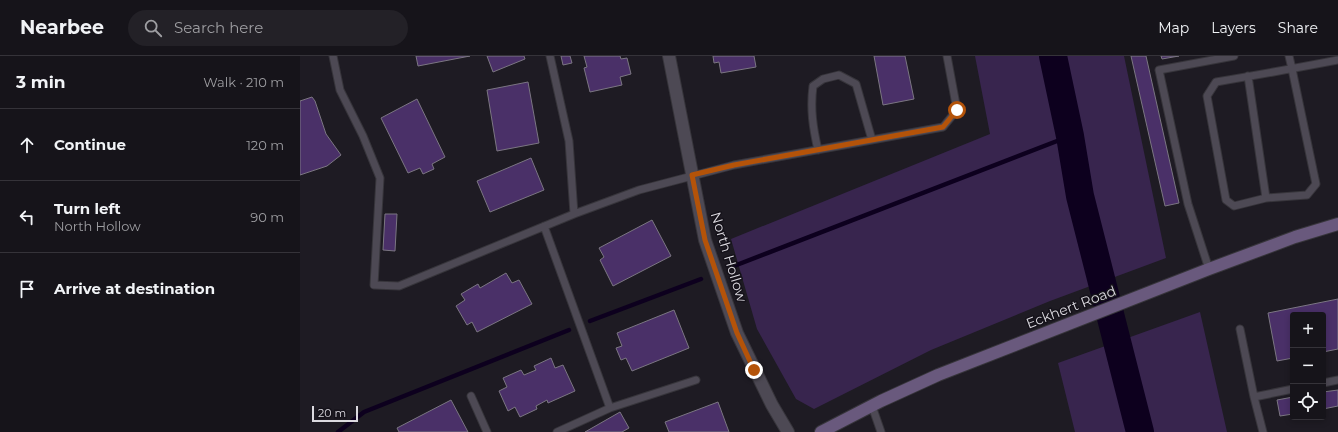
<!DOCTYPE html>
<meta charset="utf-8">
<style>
body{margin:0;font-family:Montserrat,sans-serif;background:#232127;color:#f1f3f6}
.controls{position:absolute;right:12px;bottom:12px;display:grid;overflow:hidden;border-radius:4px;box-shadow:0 2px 6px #0003}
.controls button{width:36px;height:36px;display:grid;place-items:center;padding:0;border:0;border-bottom:1px solid #353339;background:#16141a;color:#f1f3f6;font:20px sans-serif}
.scale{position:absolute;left:12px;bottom:10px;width:46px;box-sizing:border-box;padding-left:4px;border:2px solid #dcdae0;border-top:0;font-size:11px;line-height:14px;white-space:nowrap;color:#dcdae0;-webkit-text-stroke:3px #15121a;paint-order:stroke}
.stop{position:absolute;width:12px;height:12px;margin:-9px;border:3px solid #b45309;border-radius:50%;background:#fff}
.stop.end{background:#b45309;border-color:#fff;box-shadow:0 1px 4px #0008}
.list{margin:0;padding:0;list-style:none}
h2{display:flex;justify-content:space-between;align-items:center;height:52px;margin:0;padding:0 16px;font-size:17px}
h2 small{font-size:13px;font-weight:400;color:#9e9ea2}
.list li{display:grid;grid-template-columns:26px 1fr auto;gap:12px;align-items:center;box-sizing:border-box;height:72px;padding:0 16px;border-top:1px solid #353339}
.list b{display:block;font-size:15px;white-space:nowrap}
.list p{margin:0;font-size:13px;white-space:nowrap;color:#9e9ea2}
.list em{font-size:13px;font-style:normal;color:#9e9ea2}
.icon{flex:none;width:22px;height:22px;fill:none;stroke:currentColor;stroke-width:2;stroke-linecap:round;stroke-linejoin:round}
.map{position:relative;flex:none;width:1038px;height:376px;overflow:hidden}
header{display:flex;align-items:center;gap:24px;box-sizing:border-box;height:56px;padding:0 20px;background:#16141a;border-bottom:1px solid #353339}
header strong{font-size:19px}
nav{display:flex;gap:22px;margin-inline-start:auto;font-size:14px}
.search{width:280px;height:36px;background:#232127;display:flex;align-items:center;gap:10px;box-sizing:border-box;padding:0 14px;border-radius:22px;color:#9e9ea2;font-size:15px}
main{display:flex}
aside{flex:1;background:#16141a}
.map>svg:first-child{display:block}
</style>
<header>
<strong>Nearbee</strong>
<div class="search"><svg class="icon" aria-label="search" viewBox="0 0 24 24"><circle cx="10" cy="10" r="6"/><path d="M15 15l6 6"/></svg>Search here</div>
<nav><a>Map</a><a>Layers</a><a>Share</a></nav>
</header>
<main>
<aside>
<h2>3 min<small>Walk · 210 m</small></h2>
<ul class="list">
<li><svg class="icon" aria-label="ahead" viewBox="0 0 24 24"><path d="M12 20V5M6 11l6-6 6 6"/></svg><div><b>Continue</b></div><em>120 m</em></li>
<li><svg class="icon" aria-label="left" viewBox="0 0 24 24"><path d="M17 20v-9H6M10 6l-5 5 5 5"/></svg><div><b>Turn left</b><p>North Hollow</p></div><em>90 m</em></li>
<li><svg class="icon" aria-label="arrive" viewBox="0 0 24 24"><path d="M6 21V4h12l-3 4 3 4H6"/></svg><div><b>Arrive at destination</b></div></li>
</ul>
</aside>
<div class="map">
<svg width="1038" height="376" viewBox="0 0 1038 376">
<rect width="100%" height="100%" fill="#1e1b23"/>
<path fill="#38254e" d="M675,0H824L866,202L750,245L631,294L514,353L496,343L457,273L431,183L690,78Z
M900,256L927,376H775L758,307Z"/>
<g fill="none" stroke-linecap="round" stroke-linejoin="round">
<path stroke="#0d001e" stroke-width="4.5" d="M434,210L770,80
M290,265L401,223
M38,376L64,356L269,274"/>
<path stroke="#0d001e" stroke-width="28" d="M753,0L770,80L780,140L840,376"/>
</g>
<path fill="#4a3068" stroke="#7b7682" d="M116,0H170L118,10Z
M187,0H224L225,3L193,16Z
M261,0H270L272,7L263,9Z
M284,0H320L321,3L327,2L331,18L320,21L322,29L290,36L284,12L287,11Z
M413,0H454L456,11L421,17L419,6L414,7Z
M574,0H605L614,43L583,49Z
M831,0H846L879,147L865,150Z
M861,0H879L862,3Z
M228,26L239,87L197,95L187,34Z
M12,41L15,45L26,78L41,99L27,110L0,119V45Z
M117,43L145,101L132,108L134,113L123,118L120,112L108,117L81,62Z
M231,102L244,134L190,156L177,125Z
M85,158H97L95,195L83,194Z
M352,164L371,200L313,230L300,204L304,201L299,192Z
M206,217L212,227L219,224L232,248L177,276L172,266L167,269L156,250L165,244L161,238L178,228L180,232Z
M1038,243V293L1023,296V259H993V302L977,305L968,257Z
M374,254L389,292L332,315L326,302L321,304L316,292L322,290L317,277Z
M251,302L255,312L263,309L275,335L248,347L247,344L236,350L237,353L220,361L215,351L208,355L199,335L207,331L203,322L221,314L224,319L236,314L234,310Z
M1038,334V350L1023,353V336Z
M993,341V358L980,360L977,344Z
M151,344L168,376H99L97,372Z
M418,346L429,376H369L365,366Z
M320,356L329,372L322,376H285Z"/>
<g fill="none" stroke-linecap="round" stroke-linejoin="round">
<defs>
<path id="lane" d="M33,0L40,34L63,80L80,122L74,229L99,230L274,158L339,134L434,109L643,71L657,54L647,0
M250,0L269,85L274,158
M989,0L992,13L1016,128L1007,139L966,142L934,150L926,144L907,40L916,26C957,19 997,12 1038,4
M948,20L966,142
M518,94C513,72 510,53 513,30L523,23L539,19L556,28L572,84
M244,170L310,352L257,376
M909,213L888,148L859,14L934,0
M940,273L954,341L963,376
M1023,327L1038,324
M171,340L187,376
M954,341L993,333
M572,350L581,376
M310,352L396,324"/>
<path id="street" d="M369,0L405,184L437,277L472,349L488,376"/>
<path id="secondary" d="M521,376L581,345L638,319L909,213L995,181L1038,168"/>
</defs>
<use href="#lane" stroke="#37353b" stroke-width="9"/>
<use href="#street" stroke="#37353b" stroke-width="14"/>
<use href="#secondary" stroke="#37353b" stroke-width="14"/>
<use href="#lane" stroke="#4d4954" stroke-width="7"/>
<use href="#street" stroke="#4d4954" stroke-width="12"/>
<use href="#secondary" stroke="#69597d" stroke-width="12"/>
</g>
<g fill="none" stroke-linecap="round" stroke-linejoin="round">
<path stroke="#b45309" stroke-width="5" d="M454,314L437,277L405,184L392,119L434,109L643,71L657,54"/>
</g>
<g text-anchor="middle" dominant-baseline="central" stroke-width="3" stroke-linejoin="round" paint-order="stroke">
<g font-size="14" fill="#dcdae0" stroke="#15121a">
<text transform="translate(429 201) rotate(73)">North Hollow</text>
<text transform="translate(771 251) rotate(-21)">Eckhert Road</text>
</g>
</g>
</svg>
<div class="controls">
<button>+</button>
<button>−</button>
<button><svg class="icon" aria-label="locate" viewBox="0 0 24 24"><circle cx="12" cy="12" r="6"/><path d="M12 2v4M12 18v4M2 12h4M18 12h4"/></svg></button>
</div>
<div class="scale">20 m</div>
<div class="stop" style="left:657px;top:54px"></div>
<div class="stop end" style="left:454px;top:314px"></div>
</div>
</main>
